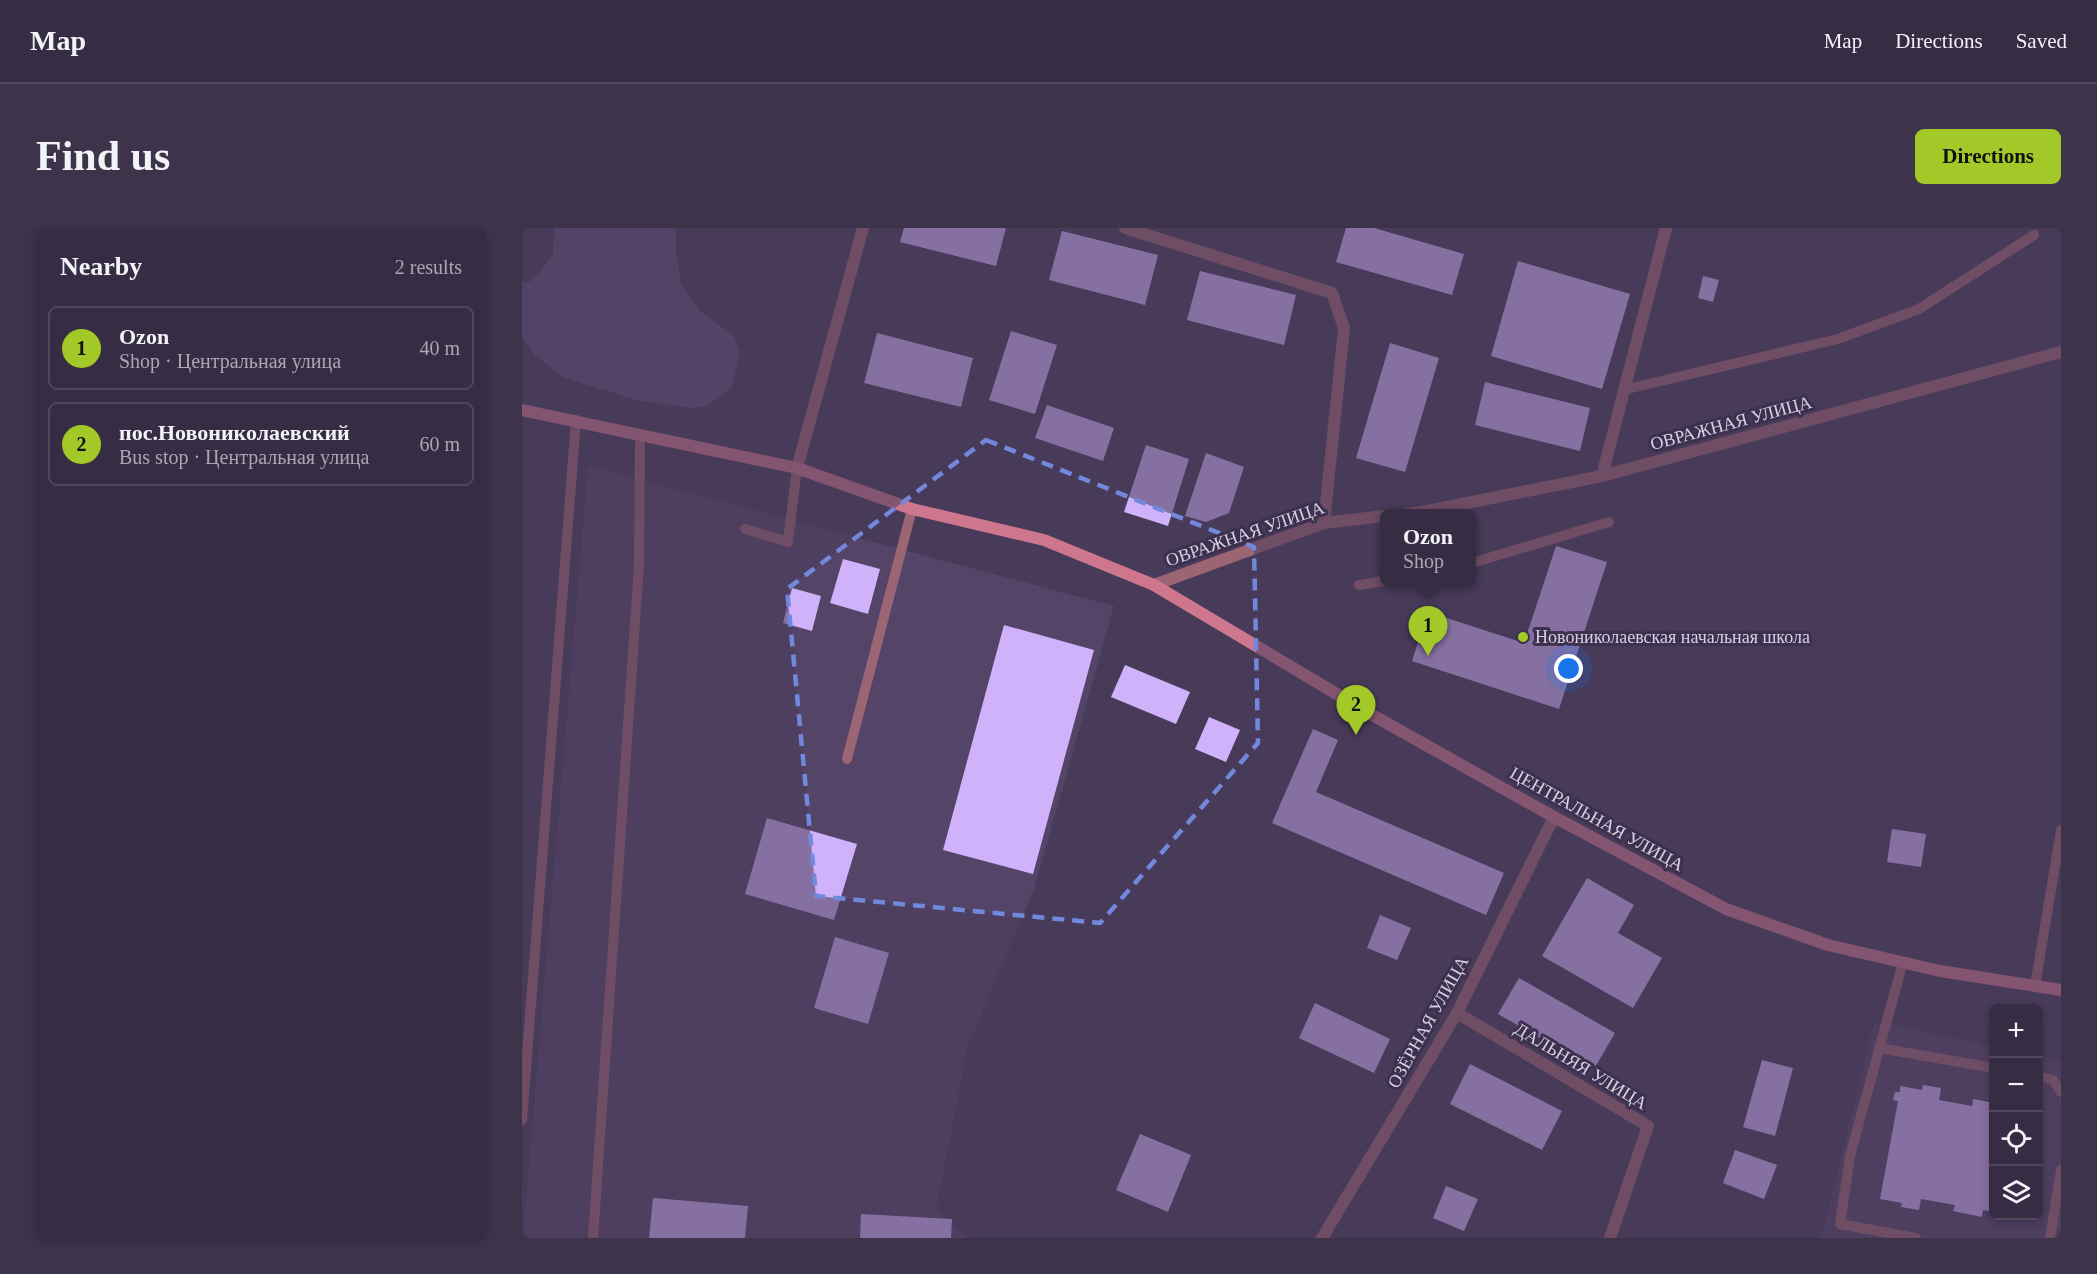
<!DOCTYPE html>
<meta charset="utf-8">
<style>
body{margin:0;font-family:Georgia,serif;background:#3d344b;color:#f1f3f6}
.controls{position:absolute;right:18px;bottom:18px;display:grid;overflow:hidden;border-radius:9px;box-shadow:0 3px 9px #0003}
.controls button{width:54px;height:54px;display:grid;place-items:center;padding:0;border:0;border-bottom:2px solid #50485d;background:#362c44;color:#f1f3f6;font:30px sans-serif}
.you{position:absolute;left:1047px;top:441px;width:21px;height:21px;margin:-15px;border:4px solid #fff;border-radius:50%;background:#1a73e8;box-shadow:0 0 0 9px #1a73e833}
.badge{display:grid;place-items:center;width:39px;height:39px;border-radius:50%;background:#a2c928;color:#111;font-size:20px;font-weight:700}
.pin{position:absolute;translate:-50% -50px;filter:drop-shadow(0 2px 3px #0008)}
.pin::after{content:'';position:absolute;top:32px;width:21px;height:18px;background:inherit;clip-path:polygon(0 0,100% 0,50% 100%)}
.popup{position:absolute;left:858px;top:281px;width:96px;height:78px;box-sizing:border-box;display:grid;place-content:center;border-radius:9px;background:#362c44;filter:drop-shadow(0 2px 4px #0005);font-size:20px;white-space:nowrap;color:#aaa7b2}
.popup b{font-size:22px;color:#f1f3f6}
.popup::after{content:'';position:absolute;left:50%;top:100%;margin-left:-12px;border:12px solid transparent;border-top-color:#362c44}
.list{margin:0;padding:0;list-style:none}
h2{display:flex;justify-content:space-between;align-items:center;height:78px;margin:0;padding:0 24px;font-size:26px}
h2 small{font-size:20px;font-weight:400;color:#aaa7b2}
.list li{display:grid;grid-template-columns:39px 1fr auto;gap:18px;align-items:center;box-sizing:border-box;height:84px;margin:0 12px 12px;padding:0 12px;border:2px solid #50485d;border-radius:9px}
.list b{display:block;font-size:22px;white-space:nowrap}
.list p{margin:0;font-size:20px;white-space:nowrap;color:#aaa7b2}
.list em{font-size:20px;font-style:normal;color:#aaa7b2}
.icon{flex:none;width:33px;height:33px;fill:none;stroke:currentColor;stroke-width:2;stroke-linecap:round;stroke-linejoin:round}
.map{position:relative;flex:none;width:1539px;height:1010px;overflow:hidden;border-radius:9px}
header{display:flex;align-items:center;gap:36px;box-sizing:border-box;height:84px;padding:0 30px;background:#362c44;border-bottom:2px solid #50485d}
header strong{font-size:28px}
nav{display:flex;gap:33px;margin-inline-start:auto;font-size:21px}
.intro{display:flex;align-items:center;justify-content:space-between;box-sizing:border-box;height:144px;padding:0 36px}
h1{margin:0;font-size:42px}
.button{padding:15px 27px;border-radius:9px;background:#a2c928;color:#111;font-size:21px;font-weight:700}
main{display:flex;gap:36px;padding:0 36px}
aside{flex:1;background:#362c44;border-radius:9px;box-shadow:0 3px 9px #0003}
.map>svg:first-child{display:block}
</style>
<header>
<strong>Map</strong>
<nav><a>Map</a><a>Directions</a><a>Saved</a></nav>
</header>
<div class="intro"><h1>Find us</h1><a class="button">Directions</a></div>
<main>
<aside>
<h2>Nearby<small>2 results</small></h2>
<ul class="list">
<li><span class="badge">1</span><div><b>Ozon</b><p>Shop · Центральная улица</p></div><em>40 m</em></li>
<li><span class="badge">2</span><div><b>пос.Новониколаевский</b><p>Bus stop · Центральная улица</p></div><em>60 m</em></li>
</ul>
</aside>
<div class="map">
<svg width="1539" height="1010" viewBox="0 0 1539 1010">
<rect width="100%" height="100%" fill="#483b5a"/>
<path fill="#544468" d="M66,238L592,378L512,661L446,818L414,982L446,1010H1Z
M1352,795H1364L1471,819L1472,988H1516L1517,828L1539,833V1010H1299Z"/>
<path fill="#615178" d="M32,0H154V22L159,57L179,84L212,108L218,124L210,159L185,178L168,180L115,172L43,150L13,127L0,108V55L10,53L31,27Z"/>
<path fill="#d0b2fa" d="M382,0H484L474,38L378,14Z
M824,0H852L942,26L930,67L814,34Z
M540,3L636,27L623,77L527,52Z
M996,33L1108,66L1080,161L969,128Z
M678,43L774,67L762,117L665,92Z
M1181,48L1197,52L1191,74L1176,70Z
M489,103L535,117L513,186L467,172Z
M355,105L451,130L439,179L342,155Z
M868,115L917,130L883,244L834,230Z
M963,154L1068,180L1058,223L953,197Z
M525,177L592,200L581,233L513,210Z
M624,217L667,231L646,298L602,284Z
M684,225L722,239L707,285L684,294L663,288Z
M1034,318L1085,334L1037,481L890,433L906,384L1002,415Z
M321,331L358,341L346,386L308,375Z
M270,360L299,368L290,403L261,395Z
M482,397L572,422L511,646L421,622Z
M603,437L668,464L654,496L589,469Z
M687,489L718,502L704,534L673,521Z
M791,501L816,512L794,564L982,645L964,687L750,595Z
M245,590L335,616L312,692L223,666Z
M1370,601L1404,606L1399,639L1365,634Z
M1065,650L1112,677L1096,705L1140,730L1111,780L1020,728Z
M858,687L889,700L875,732L845,720Z
M313,709L367,725L346,796L292,780Z
M997,750L1093,805L1072,841L976,786Z
M793,775L868,811L852,845L777,810Z
M1240,832L1271,840L1253,908L1221,899Z
M948,836L1040,883L1020,922L928,876Z
M1401,857L1419,860L1417,872L1450,878L1451,871L1472,875V984L1461,982L1460,989L1431,983L1433,977L1399,971L1397,982L1379,979L1380,975L1358,971L1376,873L1371,872L1373,864H1378V858L1400,862Z
M618,906L669,927L646,984L594,962Z
M1213,922L1255,937L1242,971L1201,955Z
M924,958L956,971L942,1003L911,990Z
M131,970L226,978L223,1010H127Z
M339,986L430,991L429,1010H338Z"/>
<g fill="none" stroke-linecap="round" stroke-linejoin="round">
<path stroke="#9c6573" stroke-width="10" d="M1101,162L1316,111L1397,81L1512,7
M223,301L266,314L275,240
M950,335L1087,294
M837,357L862,353
M325,531L390,281
M1381,734L1328,928L1318,996L1394,1010
M1513,758L1539,602
M1357,820L1472,840
M1516,848L1531,852L1539,864
M0,892L54,192
M71,1010L117,337L118,207
M1528,1010L1539,942"/>
<path stroke="#9c6573" stroke-width="12" d="M603,0L810,65L822,100L802,295
M275,240L341,0
M1080,248L1144,0
M885,286L905,283L1080,248L1539,124
M632,357L802,295L862,288
M935,785L1126,898L1088,1010
M800,1010L935,785L1032,589"/>
<path stroke="#cd768e" stroke-width="12" d="M0,182L275,240L390,281L522,312L632,357L845,484L1032,589L1204,681L1306,717L1418,743L1539,762"/>
</g>
<path d="M0 0H1539V1010H0ZM464,212L732,319L736,515L578,695L294,668L265,361Z" fill="#483b5a" fill-opacity=".55" fill-rule="evenodd"/>
<path fill="none" stroke="#7188dd" stroke-width="4.5" stroke-dasharray="12 8" stroke-linejoin="round" d="M464,212L732,319L736,515L578,695L294,668L265,361Z"/>
<circle fill="#a2c928" stroke="#3d314f" stroke-width="2" cx="1001" cy="409" r="6"/>
<g text-anchor="middle" dominant-baseline="central" stroke-width="6" stroke-linejoin="round" paint-order="stroke">
<g font-size="18" fill="#d7d0e3" stroke="#3d314f">
<text transform="translate(1209 195) rotate(-15)">ОВРАЖНАЯ УЛИЦА</text>
<text transform="translate(723 306) rotate(-19)">ОВРАЖНАЯ УЛИЦА</text>
<text transform="translate(1075 591) rotate(29)">ЦЕНТРАЛЬНАЯ УЛИЦА</text>
<text transform="translate(906 794) rotate(-61)">ОЗЁРНАЯ УЛИЦА</text>
<text transform="translate(1059 838) rotate(31)">ДАЛЬНЯЯ УЛИЦА</text>
</g>
<g font-size="18" fill="#d7d0e3" stroke="#3d314f" text-anchor="start">
<text x="1013" y="409">Новониколаевская начальная школа</text>
</g>
</g>
</svg>
<div class="controls">
<button>+</button>
<button>−</button>
<button><svg class="icon" aria-label="locate" viewBox="0 0 24 24"><circle cx="12" cy="12" r="6"/><path d="M12 2v4M12 18v4M2 12h4M18 12h4"/></svg></button>
<button><svg class="icon" aria-label="layers" viewBox="0 0 24 24"><path d="M12 4l9 5-9 5-9-5zM3 14l9 5 9-5"/></svg></button>
</div>
<div class="you"></div>
<div class="pin badge" style="left:906px;top:428px">1</div>
<div class="popup"><b>Ozon</b>Shop</div>
<div class="pin badge" style="left:834px;top:507px">2</div>
</div>
</main>
